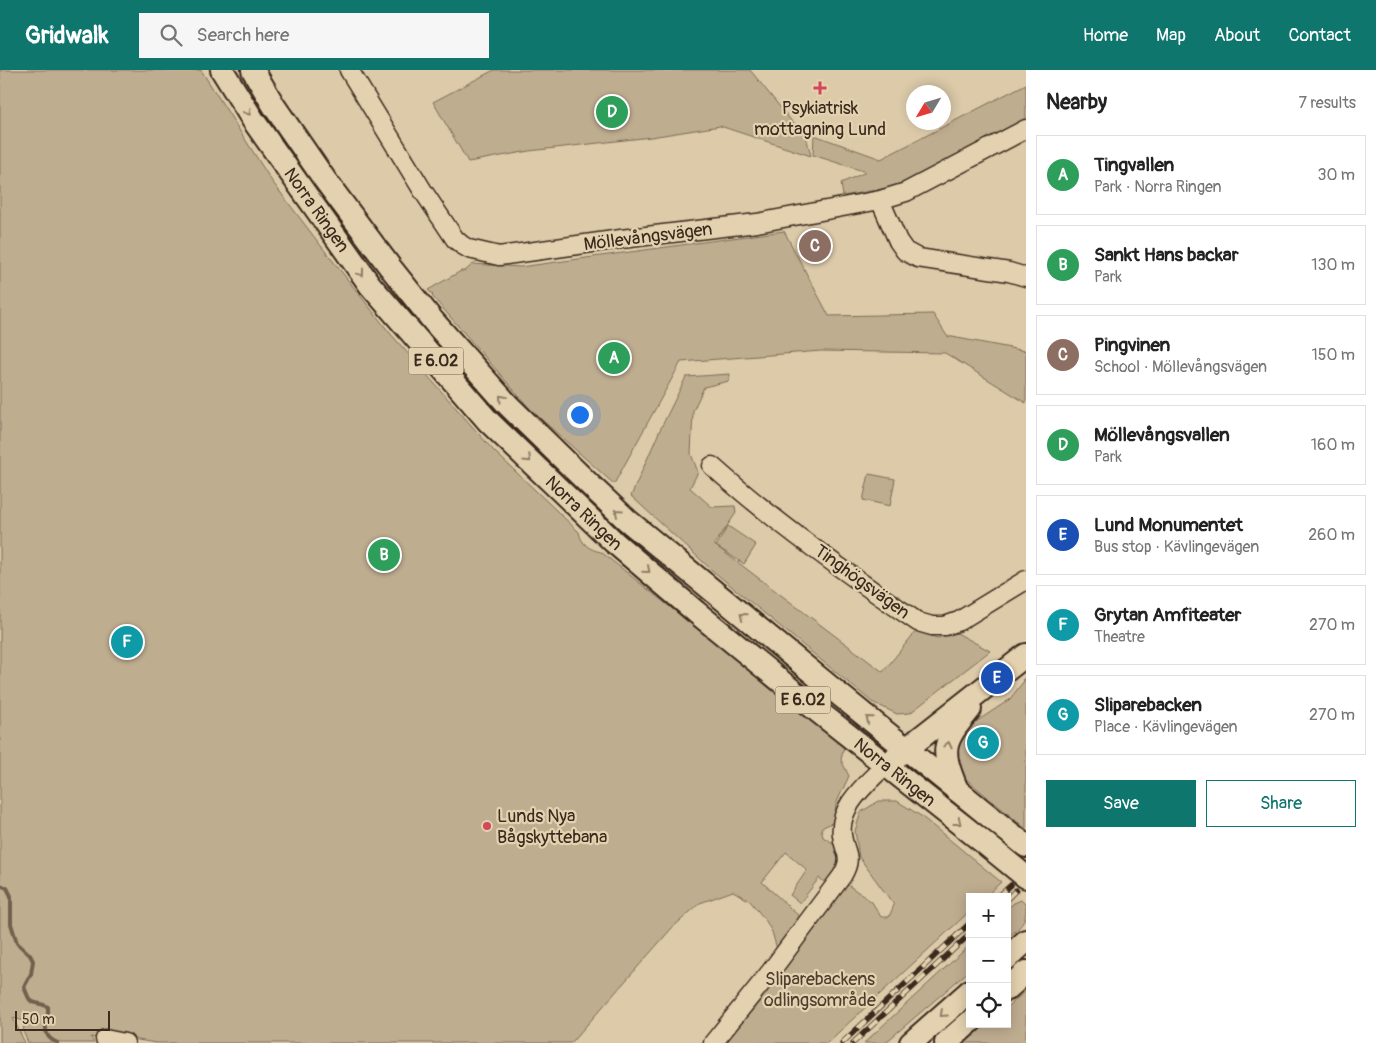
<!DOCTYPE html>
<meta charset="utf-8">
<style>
body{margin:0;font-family:Pangolin,sans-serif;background:#f6f6f6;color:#222}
.controls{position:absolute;right:15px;bottom:15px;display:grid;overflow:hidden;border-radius:0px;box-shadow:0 2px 12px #0003}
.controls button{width:45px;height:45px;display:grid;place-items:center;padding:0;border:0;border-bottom:1px solid #e0e0e0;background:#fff;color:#222;font:25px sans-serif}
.compass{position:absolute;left:906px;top:15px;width:45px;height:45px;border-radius:50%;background:#fff;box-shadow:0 2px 12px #0003;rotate:232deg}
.scale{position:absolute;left:15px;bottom:12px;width:95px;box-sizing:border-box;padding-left:5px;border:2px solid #3b2a1e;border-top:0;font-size:14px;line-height:18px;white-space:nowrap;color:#3b2a1e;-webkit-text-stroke:4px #e3d1af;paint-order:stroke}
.you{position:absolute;left:579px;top:344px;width:18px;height:18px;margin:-12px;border:4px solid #fff;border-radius:50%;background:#1a73e8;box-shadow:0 0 0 8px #1a73e833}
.badge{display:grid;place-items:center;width:32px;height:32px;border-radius:50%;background:#0f766e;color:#fff;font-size:16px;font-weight:700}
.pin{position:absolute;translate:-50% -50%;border:2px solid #fff;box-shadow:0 1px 5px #0006}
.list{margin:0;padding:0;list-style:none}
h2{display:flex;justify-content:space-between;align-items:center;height:65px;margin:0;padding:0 20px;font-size:21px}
h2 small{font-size:16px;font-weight:400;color:#767676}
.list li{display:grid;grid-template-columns:32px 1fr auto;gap:15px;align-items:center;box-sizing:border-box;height:80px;margin:0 10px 10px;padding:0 10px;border:1px solid #e0e0e0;border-radius:0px}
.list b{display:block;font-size:19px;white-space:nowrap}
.list p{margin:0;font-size:16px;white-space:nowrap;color:#767676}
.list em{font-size:16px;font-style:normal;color:#767676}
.actions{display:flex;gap:10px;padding:15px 20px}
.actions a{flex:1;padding:11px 0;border:1px solid #0f766e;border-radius:0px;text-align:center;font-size:18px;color:#0f766e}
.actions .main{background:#0f766e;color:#fff}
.icon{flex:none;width:28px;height:28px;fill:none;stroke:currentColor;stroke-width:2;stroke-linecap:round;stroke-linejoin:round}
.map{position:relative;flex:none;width:1026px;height:973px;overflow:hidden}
header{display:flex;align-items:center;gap:30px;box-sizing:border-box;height:70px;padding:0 25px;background:#0f766e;color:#fff}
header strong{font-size:24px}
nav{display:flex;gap:28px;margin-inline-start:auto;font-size:18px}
.search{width:350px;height:45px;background:#f6f6f6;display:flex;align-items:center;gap:12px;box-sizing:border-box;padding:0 18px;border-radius:0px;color:#767676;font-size:19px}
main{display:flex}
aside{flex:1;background:#fff}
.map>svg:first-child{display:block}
</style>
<header>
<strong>Gridwalk</strong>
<div class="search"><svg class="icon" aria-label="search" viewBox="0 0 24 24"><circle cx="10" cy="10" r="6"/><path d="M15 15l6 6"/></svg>Search here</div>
<nav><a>Home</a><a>Map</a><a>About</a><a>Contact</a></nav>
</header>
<main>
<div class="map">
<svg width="1026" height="973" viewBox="0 0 1026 973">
<rect width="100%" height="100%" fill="#dccaa9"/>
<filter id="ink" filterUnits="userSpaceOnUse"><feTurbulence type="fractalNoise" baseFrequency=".02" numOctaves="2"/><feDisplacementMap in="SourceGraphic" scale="10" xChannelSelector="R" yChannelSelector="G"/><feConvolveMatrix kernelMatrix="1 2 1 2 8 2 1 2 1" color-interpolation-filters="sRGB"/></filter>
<g filter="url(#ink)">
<path fill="#bfad90" stroke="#7d6c57" d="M0,0H201L271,110L318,172L389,262L493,380L579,462C581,474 590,480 601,482L844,676L841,690L849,706L836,734L834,752L821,758L823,767L836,775L841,793L828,815L819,808L800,833L790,825L807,800L786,782L762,812L801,848L777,879L772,862L766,851L750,831L733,821L700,833L671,859L571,973H156L108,965L96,968L91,967L94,973H28L23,961L25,951L13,948L25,973H0Z
M494,0H750L793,53L804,58L811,86L720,56L651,67L529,81L468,92L433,32Z
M1026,14V48L897,116L843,126L841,113L866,102L813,85L814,65L881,89Z
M784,161L829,246L933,244L947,266L1026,281V333L945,283L821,281L681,292L614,414L531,340L432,226L433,225L428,220L461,201H465L473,194L520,197Z
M730,304L729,311L704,317L693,341L691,384L698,402L690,418L712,437L735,436L736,443L714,475L716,476L728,456L756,475L744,494L716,476L883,602L916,561L937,568L957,563L990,581L910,643L897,644L872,632L713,501L631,426L659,362L686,307Z
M869,404L895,409L890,436L863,430Z
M1026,607V759L966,709L958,698L957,669L965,659L1009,630L1024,611L1022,610Z
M879,731H897L921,746L1001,812L985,827H970V841L827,973H724L841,819L848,815L872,832L881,847H889L894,835L859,787L855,761L861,742Z
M1021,830L1026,835C1026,854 1021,856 1007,868V839L1014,833Z
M970,875V900L885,973H864Z
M1026,921V973H965L987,954H1007V937Z"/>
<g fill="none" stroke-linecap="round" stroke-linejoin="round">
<path stroke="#72614d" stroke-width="4" d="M0,815L7,818L11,826V854L17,873L30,885L33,891L31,904L24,917C27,923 28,932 36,933C42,934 43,934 48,937V945
M46,954C45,964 48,969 58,973"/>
<defs>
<path id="minor" d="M349,0L423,121L455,169L462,175L469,179L499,186L621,169L757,153L880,130L906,122L1026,59
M880,130L898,171L905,181L918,188L1009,202L1026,207
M712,396C776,453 847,504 918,552L932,556H945L959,551L1026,510
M105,969L125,973
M713,973L771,901L842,806C854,786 844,783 842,765C838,736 867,714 885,695"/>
<g id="major">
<path id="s1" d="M222,0L253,50L370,215L488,351L614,472L696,542L815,639L982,771L1026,807"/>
<path d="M253,0L274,36L325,110L390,197L434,252L508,335L590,415L627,450L830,617L1026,776"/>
<path d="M896,687L1026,585"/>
<path d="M957,720C940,679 942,673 970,639"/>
<path d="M1007,888L1026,871"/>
<path d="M1007,919L1026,902"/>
<path d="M911,973L970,921"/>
<path d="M946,973L970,952"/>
</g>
</defs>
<use href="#minor" stroke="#3b2a1e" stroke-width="21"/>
<use href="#major" stroke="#3b2a1e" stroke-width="26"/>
<use href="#minor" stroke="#e3d1af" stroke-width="18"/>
<use href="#major" stroke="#e3d1af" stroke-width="22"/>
<defs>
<path id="rail" d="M998,827L1011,815
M1007,829L1016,820
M842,973L970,853
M853,973L970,864"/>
</defs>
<use href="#rail" stroke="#3b2a1e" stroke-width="5.5"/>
<use href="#rail" stroke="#e3d1af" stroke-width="4" stroke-dasharray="11" stroke-linecap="butt"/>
</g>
<defs><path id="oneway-chevron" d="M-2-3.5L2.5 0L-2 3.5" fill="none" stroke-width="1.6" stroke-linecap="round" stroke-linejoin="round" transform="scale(1.25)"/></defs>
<g stroke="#8f7e66">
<use href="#oneway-chevron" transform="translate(248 42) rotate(59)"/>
<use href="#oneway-chevron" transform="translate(361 203) rotate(54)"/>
<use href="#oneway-chevron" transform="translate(502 328) rotate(-132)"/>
<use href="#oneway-chevron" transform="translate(528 389) rotate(44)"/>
<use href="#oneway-chevron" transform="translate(618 442) rotate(-138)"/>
<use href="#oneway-chevron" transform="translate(647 500) rotate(41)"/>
<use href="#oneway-chevron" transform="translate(743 546) rotate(-141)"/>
<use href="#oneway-chevron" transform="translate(869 649) rotate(-141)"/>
<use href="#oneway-chevron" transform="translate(948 675) rotate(-77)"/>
<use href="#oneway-chevron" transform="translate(958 752) rotate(38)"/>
<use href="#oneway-chevron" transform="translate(943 944) rotate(138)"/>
</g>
</g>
<g fill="#d1495b" stroke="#e3d1af" stroke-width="2">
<path d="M817.5 10.5h5v5h5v5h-5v5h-5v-5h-5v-5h5z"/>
<circle cx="487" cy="756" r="5"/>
</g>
<g text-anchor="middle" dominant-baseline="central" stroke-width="4.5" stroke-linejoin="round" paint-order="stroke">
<g fill="#e3d1af" stroke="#6d5c4a" stroke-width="1">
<rect x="408.5" y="277.5" width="55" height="27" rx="4"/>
<rect x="775.5" y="616.5" width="55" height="27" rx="4"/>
</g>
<g font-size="16" font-weight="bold" fill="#3b2a1e">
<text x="436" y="291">E 6.02</text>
<text x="803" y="630">E 6.02</text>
</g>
<g font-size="18" fill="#3b2a1e" stroke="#e3d1af">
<text x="820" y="38">Psykiatrisk<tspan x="820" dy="21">mottagning Lund</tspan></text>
<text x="497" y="746" text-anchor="start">Lunds Nya<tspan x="497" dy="21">Bågskyttebana</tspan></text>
</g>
<g font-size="18" fill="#3b2a1e" stroke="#e3d1af">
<text stroke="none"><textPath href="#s1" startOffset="169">Norra Ringen</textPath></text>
<text transform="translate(648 167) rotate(-7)">Möllevångsvägen</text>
<text stroke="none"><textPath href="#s1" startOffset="574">Norra Ringen</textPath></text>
<text transform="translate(862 512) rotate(36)">Tinghögsvägen</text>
<text stroke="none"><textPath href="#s1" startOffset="979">Norra Ringen</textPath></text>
</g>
<g font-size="18" fill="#4f3e2f" stroke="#e3d1af">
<text x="820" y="909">Sliparebackens<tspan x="820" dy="21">odlingsområde</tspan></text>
</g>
</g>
</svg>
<div class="controls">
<button>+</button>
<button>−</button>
<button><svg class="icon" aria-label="locate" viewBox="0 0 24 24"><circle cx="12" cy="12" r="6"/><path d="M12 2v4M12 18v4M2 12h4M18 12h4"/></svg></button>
</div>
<svg class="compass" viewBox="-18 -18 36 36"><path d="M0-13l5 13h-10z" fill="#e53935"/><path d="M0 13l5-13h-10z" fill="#767676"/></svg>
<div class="scale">50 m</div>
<div class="you"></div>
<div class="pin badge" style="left:614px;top:288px;background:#2e9e5b">A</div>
<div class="pin badge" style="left:384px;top:485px;background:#2e9e5b">B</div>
<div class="pin badge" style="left:815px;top:176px;background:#8d6e63">C</div>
<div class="pin badge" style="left:612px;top:42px;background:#2e9e5b">D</div>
<div class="pin badge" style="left:997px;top:608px;background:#1a4fb4">E</div>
<div class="pin badge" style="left:127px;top:572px;background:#0f9aa8">F</div>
<div class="pin badge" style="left:983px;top:673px;background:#0f9aa8">G</div>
</div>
<aside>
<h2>Nearby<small>7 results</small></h2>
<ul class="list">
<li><span class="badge" style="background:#2e9e5b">A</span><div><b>Tingvallen</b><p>Park · Norra Ringen</p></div><em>30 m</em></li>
<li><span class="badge" style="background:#2e9e5b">B</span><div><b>Sankt Hans backar</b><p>Park</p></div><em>130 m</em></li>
<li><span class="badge" style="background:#8d6e63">C</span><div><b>Pingvinen</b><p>School · Möllevångsvägen</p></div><em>150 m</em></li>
<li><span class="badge" style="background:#2e9e5b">D</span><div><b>Möllevångsvallen</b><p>Park</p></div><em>160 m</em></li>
<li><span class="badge" style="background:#1a4fb4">E</span><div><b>Lund Monumentet</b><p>Bus stop · Kävlingevägen</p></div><em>260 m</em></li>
<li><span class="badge" style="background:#0f9aa8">F</span><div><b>Grytan Amfiteater</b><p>Theatre</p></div><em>270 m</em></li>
<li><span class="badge" style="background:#0f9aa8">G</span><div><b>Sliparebacken</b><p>Place · Kävlingevägen</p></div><em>270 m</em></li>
</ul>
<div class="actions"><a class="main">Save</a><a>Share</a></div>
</aside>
</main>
